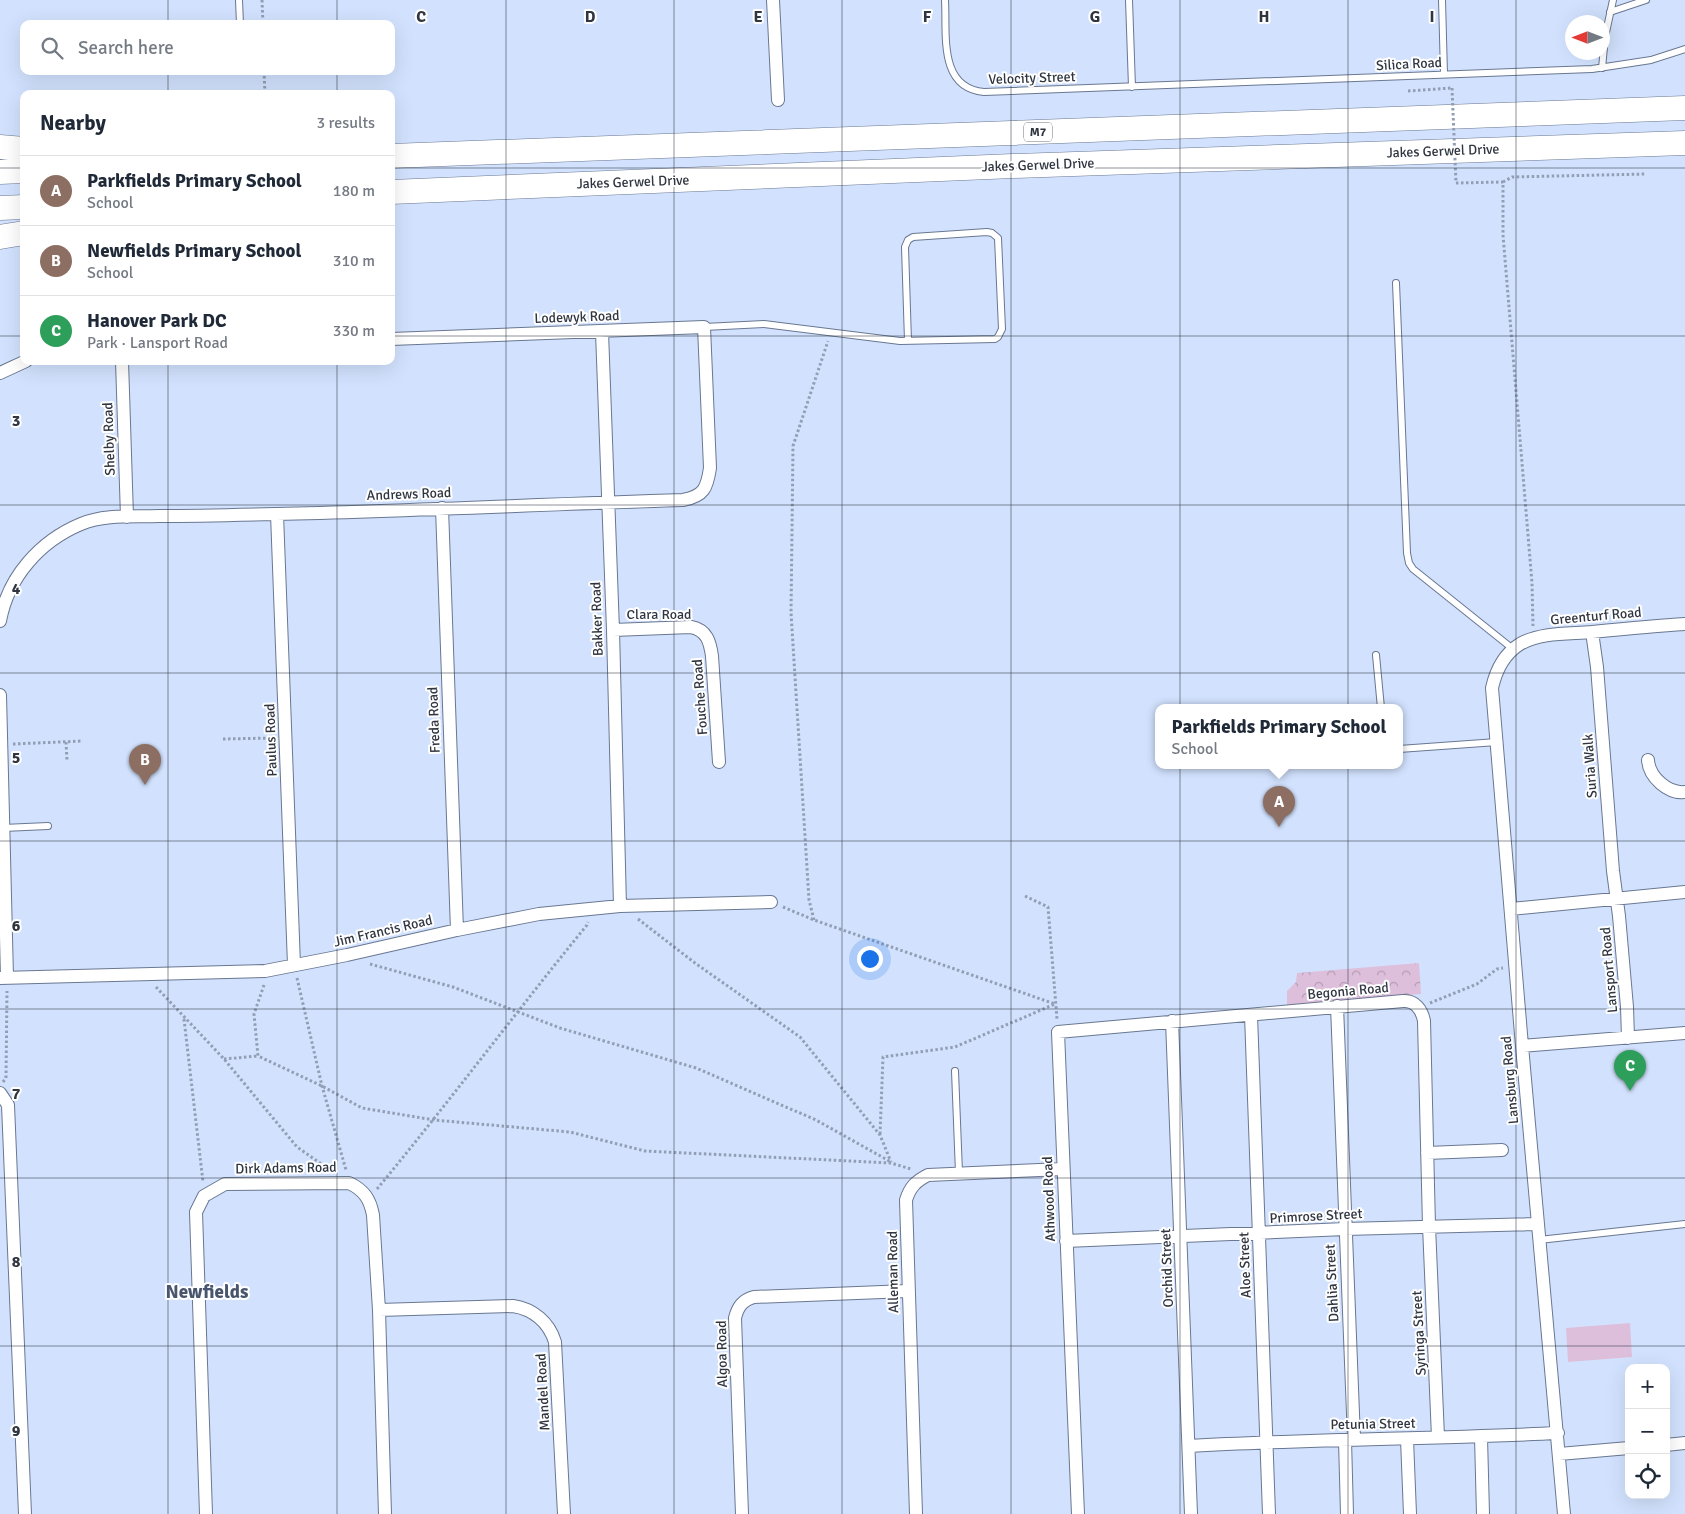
<!DOCTYPE html>
<meta charset="utf-8">
<style>
body{margin:0;font-family:Signika,sans-serif;background:#f6f6f7;color:#1f2937}
.controls{position:absolute;right:15px;bottom:15px;display:grid;overflow:hidden;border-radius:10px;box-shadow:0 5px 20px #0002}
.controls button{width:45px;height:45px;display:grid;place-items:center;padding:0;border:0;border-bottom:1px solid #e0e1e3;background:#fff;color:#1f2937;font:25px sans-serif}
.compass{position:absolute;left:1565px;top:15px;width:45px;height:45px;border-radius:50%;background:#fff;box-shadow:0 5px 20px #0002;rotate:270deg}
.you{position:absolute;left:869px;top:958px;width:18px;height:18px;margin:-12px;border:4px solid #fff;border-radius:50%;background:#1a73e8;box-shadow:0 0 0 8px #1a73e833}
.badge{display:grid;place-items:center;width:32px;height:32px;border-radius:50%;background:#74512a;color:#fff;font-size:16px;font-weight:700}
.pin{position:absolute;translate:-50% -41px;filter:drop-shadow(0 1px 2px #0008)}
.pin::after{content:'';position:absolute;top:26px;width:18px;height:15px;background:inherit;clip-path:polygon(0 0,100% 0,50% 100%)}
.popup{position:absolute;left:1155px;top:704px;width:248px;height:65px;box-sizing:border-box;display:grid;place-content:center;border-radius:10px;background:#fff;filter:drop-shadow(0 1px 4px #0005);font-size:16px;white-space:nowrap;color:#747a83}
.popup b{font-size:19px;color:#1f2937}
.popup::after{content:'';position:absolute;left:50%;top:100%;margin-left:-10px;border:10px solid transparent;border-top-color:#fff}
.list{margin:0;padding:0;list-style:none}
h2{display:flex;justify-content:space-between;align-items:center;height:65px;margin:0;padding:0 20px;font-size:21px}
h2 small{font-size:16px;font-weight:400;color:#747a83}
.list li{display:grid;grid-template-columns:32px 1fr auto;gap:15px;align-items:center;box-sizing:border-box;height:70px;padding:0 20px;border-top:1px solid #e0e1e3}
.list b{display:block;font-size:19px;white-space:nowrap}
.list p{margin:0;font-size:16px;white-space:nowrap;color:#747a83}
.list em{font-size:16px;font-style:normal;color:#747a83}
.icon{flex:none;width:28px;height:28px;fill:none;stroke:currentColor;stroke-width:2;stroke-linecap:round;stroke-linejoin:round}
.map{position:relative;flex:none;width:1685px;height:1514px;overflow:hidden}
.search{position:absolute;background:#fff;box-shadow:0 5px 20px #0002;left:20px;top:20px;width:375px;height:55px;display:flex;align-items:center;gap:12px;box-sizing:border-box;padding:0 18px;border-radius:10px;color:#747a83;font-size:19px}
.panel{position:absolute;background:#fff;box-shadow:0 5px 20px #0002;left:20px;top:90px;width:375px;height:275px;border-radius:10px}
.map>svg:first-child{display:block}
</style>
<div class="map">
<svg width="1685" height="1514" viewBox="0 0 1685 1514">
<defs>
<pattern id="park-crowns" width="20" height="18" patternUnits="userSpaceOnUse" patternTransform="scale(1.25)"><rect width="20" height="18" fill="#ddbfdb"/><path d="M2 6a3 3 0 1 1 6 0M12 15a3 3 0 1 1 6 0" fill="none" stroke="#b49cb3"/></pattern>
</defs>
<rect width="100%" height="100%" fill="#d2e2fe"/>
<path fill="url(#park-crowns)" d="M1419,963L1421,994L1287,1005V991L1296,982L1297,973Z"/>
<path fill="#ddbfdb" d="M1630,1323L1632,1357L1568,1362L1566,1328Z"/>
<g fill="none" stroke-linecap="round" stroke-linejoin="round">
<defs>
<path id="lane" d="M239,0L240,24
M945,0C947,34 938,88 984,92L1592,69L1651,60L1685,49
M1129,0L1132,87
M1442,0L1444,74
M1610,12L1646,0
M1602,68L1605,37L1613,0
M1396,283L1407,553L1409,563L1413,569L1513,649
M704,327L764,324L900,341L995,339L998,337L1002,329L998,238L992,233L987,232L913,237L908,240L905,247L908,341
M1376,655L1381,708
M1399,749L1497,742
M3,828L48,826
M955,1071L959,1173
M1539,1240L1685,1224"/>
<path id="street" d="M773,0L778,100
M602,332L613,630L620,906
M122,361L127,517
M0,373L26,361
M442,508L457,930
M277,514L294,965
M0,621C8,577 40,541 81,524C105,514 134,517 159,516C198,516 237,515 276,514C412,511 548,504 683,500C704,496 707,488 710,468L704,327L391,339
M613,630L691,627C707,630 710,642 712,656L719,762
M1592,632L1597,667L1613,871L1619,916L1627,1007L1628,1038
M0,695L7,977
M1648,760C1649,777 1668,794 1685,792
M1511,909L1685,892
M0,978L265,971L347,955L457,930L539,914L620,906L771,902
M1337,1006L1354,1439
M1251,1015L1269,1514
M1172,1021L1191,1514
M1522,1046L1685,1033
M0,1093L8,1105L25,1514
M1427,1153L1502,1150
M1066,1241L1345,1229L1538,1224
M379,1310L513,1306C533,1309 549,1322 555,1342L564,1514
M1481,1437L1483,1514
M1407,1439L1410,1514
M1345,1440L1347,1514
M1666,1445L1685,1443
M1189,1446C1312,1439 1435,1439 1558,1433
M1559,1454L1629,1448
M206,1514L196,1212L204,1196L225,1184L349,1183C364,1190 370,1199 373,1215L379,1310L385,1514
M742,1514L735,1318C738,1306 743,1300 754,1297L908,1291
M916,1514L906,1200C910,1187 916,1181 928,1175L1063,1169
M1078,1514L1058,1032L1403,1001C1415,1000 1422,1010 1424,1021L1429,1226L1438,1437
M1564,1514L1522,1046L1492,688C1496,670 1504,654 1520,644C1541,632 1569,634 1592,632C1623,629 1654,626 1685,624"/>
<path id="highway" d="M0,147L24,149
M391,156L1685,108
M0,172L24,171
M391,192L1013,166L1685,143
M0,208L24,207
M0,237L24,233"/>
</defs>
<use href="#lane" stroke="#697791" stroke-width="8"/>
<use href="#street" stroke="#697791" stroke-width="14"/>
<use href="#highway" stroke="#697791" stroke-width="25"/>
<path stroke="#929eb3" stroke-width="3" stroke-dasharray="2.5 2.5" stroke-linecap="butt" d="M262,0L263,24
M264,71L265,94
M1408,91L1452,88
M1503,182L1512,177L1646,174
M1456,183L1503,182V235L1532,583L1533,626
M223,739L272,738
M66,742L67,761
M13,744L83,741
M1025,896L1048,907L1057,1019
M783,907L814,920L1055,1004L955,1047L883,1057L880,1135
M638,919L695,963L800,1037L880,1135L891,1162
M814,920L809,900L791,613L793,446L828,341
M370,964L453,987L560,1028L696,1068L816,1120L891,1162
M297,978L322,1086L346,1170
M264,985L254,1014L258,1056L322,1086L362,1108L434,1120L570,1132L645,1151L891,1163L911,1169
M156,987L224,1059L297,1147L330,1170
M1430,1003L1477,984L1497,969L1503,968
M184,1019L203,1182
M224,1059L258,1056
M3,1082L6,1078L7,991
M377,1189C449,1102 516,1012 587,925L588,922"/>
<use href="#lane" stroke="#fff" stroke-width="6"/>
<use href="#street" stroke="#fff" stroke-width="12"/>
<use href="#highway" stroke="#fff" stroke-width="24"/>
<path stroke="#929eb3" stroke-width="3" stroke-dasharray="2.5 2.5" stroke-linecap="butt" d="M1452,88L1456,183"/>
</g>
<path fill="none" stroke="#303641" stroke-width="1" stroke-opacity="0.55" d="M168,0V24M337,0V24M506,0V1514M674,0V1514M842,0V1514M1011,0V1514M1180,0V1514M1348,0V1514M1516,0V1514M168,71V94M337,71V94M0,168H24M391,168H1685M0,336H24M391,336H1685M168,361V1514M337,361V1514M0,505H1685M0,673H1685M0,841H1685M0,1009H1685M0,1178H1685M0,1346H1685"/>
<g text-anchor="middle" dominant-baseline="central" stroke-width="4" stroke-linejoin="round" paint-order="stroke">
<rect fill="#fff" stroke="#6e727a" stroke-width="1" x="1024" y="122.5" width="28" height="19" rx="4"/>
<g font-size="12" font-weight="bold" fill="#303641">
<text x="1038" y="132">M7</text>
</g>
<g font-size="14" fill="#303641" stroke="#fff">
<text transform="translate(1409 64) rotate(-3)">Silica Road</text>
<text transform="translate(1032 78) rotate(-2)">Velocity Street</text>
<text transform="translate(1443 151) rotate(-2)">Jakes Gerwel Drive</text>
<text transform="translate(1038 165) rotate(-2)">Jakes Gerwel Drive</text>
<text transform="translate(633 182) rotate(-2)">Jakes Gerwel Drive</text>
<text transform="translate(577 317) rotate(-2)">Lodewyk Road</text>
<text transform="translate(109 439) rotate(-92)">Shelby Road</text>
<text transform="translate(409 494) rotate(-2)">Andrews Road</text>
<text x="659" y="614">Clara Road</text>
<text transform="translate(1596 616) rotate(-5)">Greenturf Road</text>
<text transform="translate(597 619) rotate(-92)">Bakker Road</text>
<text transform="translate(700 697) rotate(-94)">Fouche Road</text>
<text transform="translate(434 720) rotate(-92)">Freda Road</text>
<text transform="translate(271 740) rotate(-92)">Paulus Road</text>
<text transform="translate(1590 766) rotate(-94)">Suria Walk</text>
<text transform="translate(383 931) rotate(-13)">Jim Francis Road</text>
<text transform="translate(1609 970) rotate(-95)">Lansport Road</text>
<text transform="translate(1348 991) rotate(-5)">Begonia Road</text>
<text transform="translate(1510 1080) rotate(-95)">Lansburg Road</text>
<text transform="translate(286 1168) rotate(-1)">Dirk Adams Road</text>
<text transform="translate(1049 1199) rotate(-92)">Athwood Road</text>
<text transform="translate(1316 1216) rotate(-3)">Primrose Street</text>
<text transform="translate(1245 1265) rotate(-92)">Aloe Street</text>
<text transform="translate(1167 1268) rotate(-92)">Orchid Street</text>
<text transform="translate(893 1272) rotate(-91)">Alleman Road</text>
<text transform="translate(1332 1283) rotate(-93)">Dahlia Street</text>
<text transform="translate(1419 1333) rotate(-93)">Syringa Street</text>
<text transform="translate(722 1354) rotate(-91)">Algoa Road</text>
<text transform="translate(543 1392) rotate(-93)">Mandel Road</text>
<text transform="translate(1373 1424) rotate(-1)">Petunia Street</text>
</g>
<g font-size="19" font-weight="bold" fill="#48556d" stroke="#fff">
<text x="207" y="1292">Newfields</text>
</g>
</g>
<g font-size="16" text-anchor="middle" font-weight="bold" fill="#303641" stroke="#fff" stroke-width="4" stroke-linejoin="round" paint-order="stroke">
<text x="421" y="22">C</text>
<text x="590" y="22">D</text>
<text x="758" y="22">E</text>
<text x="927" y="22">F</text>
<text x="1095" y="22">G</text>
<text x="1264" y="22">H</text>
<text x="1432" y="22">I</text>
<text x="16" y="426">3</text>
<text x="16" y="594">4</text>
<text x="16" y="763">5</text>
<text x="16" y="931">6</text>
<text x="16" y="1099">7</text>
<text x="16" y="1267">8</text>
<text x="16" y="1436">9</text>
</g>
</svg>
<div class="controls">
<button>+</button>
<button>−</button>
<button><svg class="icon" aria-label="locate" viewBox="0 0 24 24"><circle cx="12" cy="12" r="6"/><path d="M12 2v4M12 18v4M2 12h4M18 12h4"/></svg></button>
</div>
<svg class="compass" viewBox="-18 -18 36 36"><path d="M0-13l5 13h-10z" fill="#e53935"/><path d="M0 13l5-13h-10z" fill="#747a83"/></svg>
<div class="you"></div>
<div class="pin badge" style="left:1279px;top:827px;background:#8d6e63">A</div>
<div class="popup"><b>Parkfields Primary School</b>School</div>
<div class="pin badge" style="left:145px;top:785px;background:#8d6e63">B</div>
<div class="pin badge" style="left:1630px;top:1091px;background:#2e9e5b">C</div>
<div class="search"><svg class="icon" aria-label="search" viewBox="0 0 24 24"><circle cx="10" cy="10" r="6"/><path d="M15 15l6 6"/></svg>Search here</div>
<section class="panel">
<h2>Nearby<small>3 results</small></h2>
<ul class="list">
<li><span class="badge" style="background:#8d6e63">A</span><div><b>Parkfields Primary School</b><p>School</p></div><em>180 m</em></li>
<li><span class="badge" style="background:#8d6e63">B</span><div><b>Newfields Primary School</b><p>School</p></div><em>310 m</em></li>
<li><span class="badge" style="background:#2e9e5b">C</span><div><b>Hanover Park DC</b><p>Park · Lansport Road</p></div><em>330 m</em></li>
</ul>
</section>
</div>
